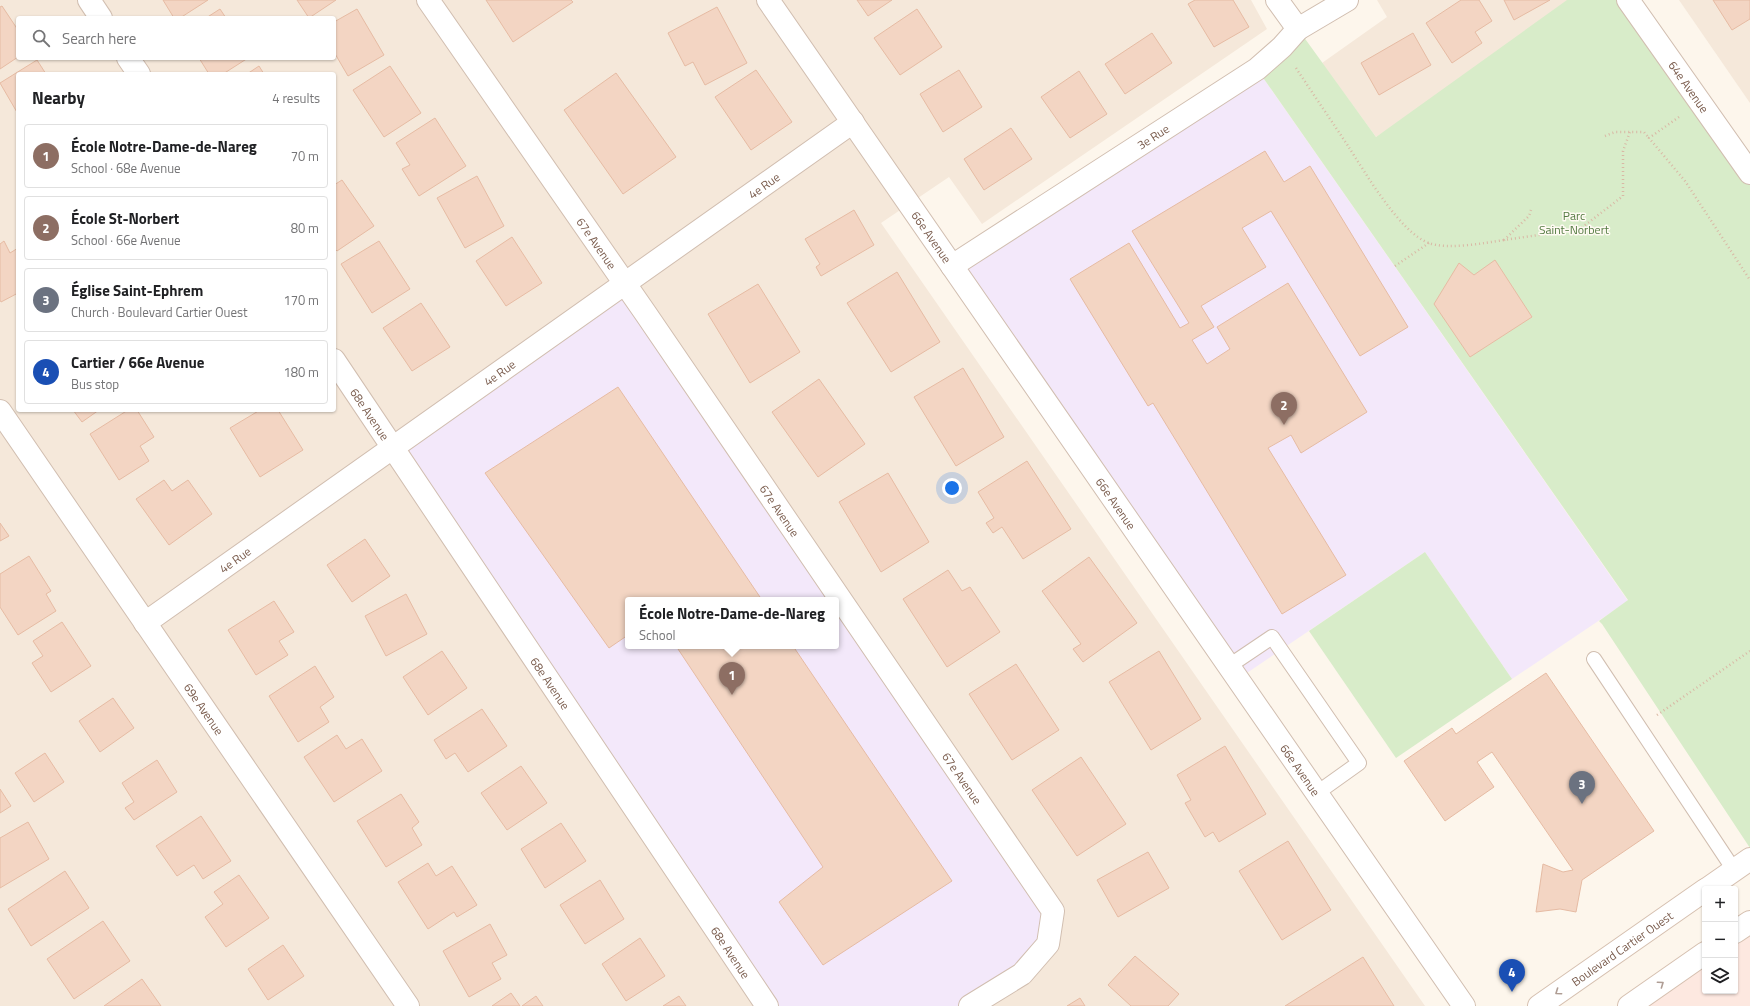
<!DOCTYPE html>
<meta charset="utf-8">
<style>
body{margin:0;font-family:"Titillium Web",sans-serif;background:#f2f2f2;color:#202124}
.controls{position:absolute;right:12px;bottom:12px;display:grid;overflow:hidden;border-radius:4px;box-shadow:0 1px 3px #0004}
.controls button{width:36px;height:36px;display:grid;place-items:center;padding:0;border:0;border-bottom:1px solid #e0e0e0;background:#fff;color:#202124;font:20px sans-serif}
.you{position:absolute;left:952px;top:488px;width:14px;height:14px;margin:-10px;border:3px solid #fff;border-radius:50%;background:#1a73e8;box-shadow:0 0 0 6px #1a73e833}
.badge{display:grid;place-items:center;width:26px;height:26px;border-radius:50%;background:#7c3aed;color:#fff;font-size:13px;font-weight:700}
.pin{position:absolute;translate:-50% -33px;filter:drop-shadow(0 1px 2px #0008)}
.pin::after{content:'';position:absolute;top:21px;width:14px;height:12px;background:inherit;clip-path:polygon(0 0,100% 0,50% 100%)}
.popup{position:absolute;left:625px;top:597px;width:214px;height:52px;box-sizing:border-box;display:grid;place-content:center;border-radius:4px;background:#fff;filter:drop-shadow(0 1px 3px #0005);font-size:13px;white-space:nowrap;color:#757577}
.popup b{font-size:15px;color:#202124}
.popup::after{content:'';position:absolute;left:50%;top:100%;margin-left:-8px;border:8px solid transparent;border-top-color:#fff}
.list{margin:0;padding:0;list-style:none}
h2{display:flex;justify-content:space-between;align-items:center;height:52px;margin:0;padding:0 16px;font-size:17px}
h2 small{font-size:13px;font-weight:400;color:#757577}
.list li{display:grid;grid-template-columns:26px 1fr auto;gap:12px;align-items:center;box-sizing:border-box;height:64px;margin:0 8px 8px;padding:0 8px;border:1px solid #e0e0e0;border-radius:4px}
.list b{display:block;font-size:15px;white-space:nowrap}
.list p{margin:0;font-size:13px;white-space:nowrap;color:#757577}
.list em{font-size:13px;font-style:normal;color:#757577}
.icon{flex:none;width:22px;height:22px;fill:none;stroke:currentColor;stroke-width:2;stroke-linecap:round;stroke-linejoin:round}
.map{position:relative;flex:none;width:1750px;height:1006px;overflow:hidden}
.search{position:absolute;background:#fff;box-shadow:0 1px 3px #0004;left:16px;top:16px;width:320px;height:44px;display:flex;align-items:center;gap:10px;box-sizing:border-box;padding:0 14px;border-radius:4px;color:#757577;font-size:15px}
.panel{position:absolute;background:#fff;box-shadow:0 1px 3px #0004;left:16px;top:72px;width:320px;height:340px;border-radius:4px}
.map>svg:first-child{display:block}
.residential{fill:#f5e8da;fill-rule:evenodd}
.commercial{fill:#fde8e0}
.education{fill:#f3e8fa;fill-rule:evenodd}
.green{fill:#d8ecc9}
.building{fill:#f3d5c3;stroke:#e6bba3}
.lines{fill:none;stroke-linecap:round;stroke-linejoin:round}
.lane-casing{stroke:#d1beb0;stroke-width:16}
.street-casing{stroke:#d1beb0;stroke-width:24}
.secondary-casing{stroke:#d6c0b0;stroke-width:24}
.path{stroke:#d9b8a5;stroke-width:2.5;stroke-dasharray:1 3;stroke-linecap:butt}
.lane{stroke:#fff;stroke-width:14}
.street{stroke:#fff;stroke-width:22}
.secondary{stroke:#fff;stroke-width:22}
.oneway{stroke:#af9d94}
.labels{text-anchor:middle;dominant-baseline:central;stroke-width:3;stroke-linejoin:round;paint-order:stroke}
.street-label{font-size:12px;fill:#7a5c4d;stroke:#fffaf3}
.park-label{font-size:12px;fill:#537a41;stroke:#fffaf3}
</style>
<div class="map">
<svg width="1750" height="1006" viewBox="0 0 1750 1006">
<rect width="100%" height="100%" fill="#fdf6ec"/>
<!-- residential -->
<g class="residential">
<path d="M 0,0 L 1251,0 L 1267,29 L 982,224 L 949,177 L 881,223 L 1425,1006 L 0,1006 ZM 18,18 L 334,18 L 334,58 L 18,58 ZM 18,74 L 334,74 L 334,410 L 18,410 ZM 628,600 L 836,600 L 836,646 L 628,646 Z"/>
<polygon points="1377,0 1585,0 1376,137 1322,63 1387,17"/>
<polygon points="1679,0 1750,0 1750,103"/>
</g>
<!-- commercial -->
<polygon class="commercial" points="1750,934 1750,1006 1648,1006 1705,966 1705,991 1735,991 1735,944"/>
<!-- education -->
<g class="education">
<polygon points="1257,69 1628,601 1512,679 1425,552 1238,679 952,266"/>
<path d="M 625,283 L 1053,911 L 1048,944 L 975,1006 L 767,1006 L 392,448 ZM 628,600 L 836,600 L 836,646 L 628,646 Z"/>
</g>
<!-- green -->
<g class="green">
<polygon points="1567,0 1628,0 1750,175 1750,848 1602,624 1599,621 1628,600 1257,69 1298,29 1376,137"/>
<polygon points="1425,552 1512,679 1396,758 1309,631"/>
</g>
<!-- building -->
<g class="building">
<polygon points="163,0 208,0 180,18 174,18"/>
<polygon points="297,0 336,0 309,18"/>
<polygon points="486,0 571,0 573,2 513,42"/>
<polygon points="857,0 892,0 868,16"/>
<polygon points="1195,0 1233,0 1249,27 1214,47 1188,4"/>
<polygon points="1461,0 1479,0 1492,21 1475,32 1482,43 1452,63 1426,23"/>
<polygon points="1504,0 1550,0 1514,20"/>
<polygon points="1713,0 1750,0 1750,19 1732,30"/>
<polygon points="2,6 18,30 18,57 0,69 0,7"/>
<polygon points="717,7 747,63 705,85 693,62 685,66 668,33"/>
<polygon points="220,9 226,18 206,18"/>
<polygon points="357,9 384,55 348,76 334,52 334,22"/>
<polygon points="917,9 942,47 900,75 874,38"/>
<polygon points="1152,33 1172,63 1125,94 1105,64"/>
<polygon points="1413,33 1431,65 1379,95 1361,63"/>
<polygon points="199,58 248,58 223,74 209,74"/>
<polygon points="37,60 46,74 18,74 18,114 0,83"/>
<polygon points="259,66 264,74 247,74"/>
<polygon points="390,66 421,113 384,137 353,90"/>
<polygon points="756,70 792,122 751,150 715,97"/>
<polygon points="959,70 982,107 943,132 920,94"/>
<polygon points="1079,71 1107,114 1070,138 1041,97"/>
<polygon points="616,73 676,157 623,194 564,110"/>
<polygon points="435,118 466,166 419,196 402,169 410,165 396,143"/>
<polygon points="1011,128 1032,159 984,190 964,159"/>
<polygon points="1265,151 1284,182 1310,166 1408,327 1360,356 1271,211 1242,228 1266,267 1201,306 1214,327 1192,340 1207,364 1230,349 1217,327 1288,283 1367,412 1301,453 1291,435 1268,448 1346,575 1282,614 1153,403 1148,406 1070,279 1129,243 1180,328 1189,323 1132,231"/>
<polygon points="477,176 504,226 465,248 437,198"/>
<polygon points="342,180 374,226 337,251 334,248 334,185"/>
<polygon points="854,210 874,245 821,276 816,267 820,264 805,239"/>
<polygon points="512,237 542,283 506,306 476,261"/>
<polygon points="4,241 10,253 18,248 18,293 1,302 0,300 0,244"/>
<polygon points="379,241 410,289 372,313 341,264"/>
<polygon points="1495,260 1532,317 1470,357 1434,304 1459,263 1474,275"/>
<polygon points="897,272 940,342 891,372 847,303"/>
<polygon points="758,284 800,352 750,383 708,314"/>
<polygon points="421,303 450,347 412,371 383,328"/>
<polygon points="963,368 1004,437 956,466 914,397"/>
<polygon points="819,379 865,444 818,477 772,412"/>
<polygon points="618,387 762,600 628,600 628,635 609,648 485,473"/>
<polygon points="73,410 99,410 82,422"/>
<polygon points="128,410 137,410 154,437 140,446 149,461 119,480 90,434"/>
<polygon points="260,410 278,410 303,450 260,477 230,428"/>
<polygon points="1027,461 1071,529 1023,559 1002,527 993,533 986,523 994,518 978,492"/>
<polygon points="888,473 929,542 881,572 839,502"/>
<polygon points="164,480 172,491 188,480 212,514 169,545 136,499"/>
<polygon points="0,523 9,536 0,541"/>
<polygon points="365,539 390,576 352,602 327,565"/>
<polygon points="29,556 51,591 46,594 56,611 18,635 0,607 0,574"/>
<polygon points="1089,557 1137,623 1083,662 1073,649 1081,644 1042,591"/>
<polygon points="948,570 962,591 970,587 1000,632 947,667 903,599"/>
<polygon points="406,594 427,634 386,656 365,616"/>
<polygon points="274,601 294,632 279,641 288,655 256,675 228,630"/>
<polygon points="62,622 91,666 51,692 32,663 43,656 33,641"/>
<polygon points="676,646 793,646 952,881 823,965 779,902 823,867"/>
<polygon points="442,651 467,688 428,715 403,677"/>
<polygon points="1159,651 1201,719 1151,750 1109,682"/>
<polygon points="1016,664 1059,730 1012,760 969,694"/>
<polygon points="315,666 334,697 320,707 329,722 298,742 269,696"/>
<polygon points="1546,673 1654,831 1582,880 1576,912 1560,909 1536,912 1543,864 1563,872 1573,870 1492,752 1477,762 1494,787 1445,821 1404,761 1452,728 1456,734"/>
<polygon points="113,698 134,728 100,752 79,721"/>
<polygon points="482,709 507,746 468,772 455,753 446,759 434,740"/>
<polygon points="337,735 346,749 362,739 382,771 334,802 304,757"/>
<polygon points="1225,746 1266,814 1219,842 1213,832 1205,837 1185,803 1191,800 1177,775"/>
<polygon points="45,753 64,782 34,802 15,773"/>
<polygon points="1081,757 1126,824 1077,856 1032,790"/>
<polygon points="157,760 177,792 134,820 125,808 134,802 122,783"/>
<polygon points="521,766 547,803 507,830 481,793"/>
<polygon points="0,789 11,806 0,813"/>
<polygon points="401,794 419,822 412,828 422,845 386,867 357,821"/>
<polygon points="201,816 231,861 203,879 194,865 177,876 156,846"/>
<polygon points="28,822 49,859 0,888 0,838"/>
<polygon points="561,823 586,861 545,888 521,849"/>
<polygon points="1288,841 1331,910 1282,940 1239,871"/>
<polygon points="1148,852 1169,888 1118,917 1097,880"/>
<polygon points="428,863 436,876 452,866 477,905 457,917 454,912 428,929 398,882"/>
<polygon points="65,871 89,908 31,946 8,909"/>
<polygon points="239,875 269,918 226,947 205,917 223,904 214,892"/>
<polygon points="600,880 624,919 585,944 560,905"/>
<polygon points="103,921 130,961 74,999 47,959"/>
<polygon points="490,924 507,955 492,963 501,979 469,997 443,951"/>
<polygon points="640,938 665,976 626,1001 602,964"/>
<polygon points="283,945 304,976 268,1000 248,969"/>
<polygon points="1135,956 1179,994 1168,1006 1131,1006 1108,985"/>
<polygon points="1363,957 1394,1006 1285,1006"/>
<polygon points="142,979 161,1006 104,1006"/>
<polygon points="511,993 520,1006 492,1006"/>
<polygon points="536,996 543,1006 522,1006"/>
<polygon points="679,996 686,1006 663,1006"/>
<polygon points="1080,998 1085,1006 1067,1006"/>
</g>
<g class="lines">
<defs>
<g id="lane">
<polyline points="1594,659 1734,870"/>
<polyline points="1229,666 1272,637 1359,763 1317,793"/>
</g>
<g id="street">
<polyline points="89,0 101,18"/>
<path id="s1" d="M 428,0 L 646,314 L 1053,911 L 1048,944 L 1022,974 L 970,1006"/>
<path id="s2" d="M 768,0 L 1464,1006"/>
<polyline points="1277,0 1298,29"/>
<path id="s3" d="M 1628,0 L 1750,173"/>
<polyline points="128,58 139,74"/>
<path id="s4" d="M 952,266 L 1257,69 L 1282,47 L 1298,29 L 1347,0"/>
<path id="s5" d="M 334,360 L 767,1006"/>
<path id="s6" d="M 0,411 L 408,1006"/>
<path id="s7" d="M 145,623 L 853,122"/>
</g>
<g id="secondary">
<polyline points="1707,889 1750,859"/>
<polyline points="1735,932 1750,922"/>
<path id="s8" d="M 1539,1006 L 1705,890"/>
<polyline points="1629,1006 1705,953"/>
</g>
</defs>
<!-- lane casing -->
<use href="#lane" class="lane-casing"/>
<!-- street casing -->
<use href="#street" class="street-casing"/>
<!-- secondary casing -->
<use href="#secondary" class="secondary-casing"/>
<!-- path -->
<g class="path">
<path d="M 1296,68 C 1313,94 1331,120 1348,146 C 1365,172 1400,233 1429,243 C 1447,250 1485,243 1504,240"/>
<polyline points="1679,117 1649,138 1685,181 1750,280"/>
<polyline points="1605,136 1615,132 1644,132 1649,138"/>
<polyline points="1531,210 1529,216 1504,240 1580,229 1623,196 1623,151 1630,132"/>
<polyline points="1395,266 1429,243"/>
<polyline points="1657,715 1750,651"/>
</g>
<!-- lane -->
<use href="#lane" class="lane"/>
<!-- street -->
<use href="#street" class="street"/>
<!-- secondary -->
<use href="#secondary" class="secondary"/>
</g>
<!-- one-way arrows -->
<defs><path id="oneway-chevron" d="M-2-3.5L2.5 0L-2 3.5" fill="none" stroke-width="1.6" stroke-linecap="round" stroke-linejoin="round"/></defs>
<g class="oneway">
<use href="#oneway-chevron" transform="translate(1661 984) rotate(-35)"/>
<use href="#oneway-chevron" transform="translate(1558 992) rotate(145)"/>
</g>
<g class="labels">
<!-- street labels -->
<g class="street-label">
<text stroke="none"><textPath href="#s3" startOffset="106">64e Avenue</textPath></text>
<text stroke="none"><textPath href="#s4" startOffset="239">3e Rue</textPath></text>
<text stroke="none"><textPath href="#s7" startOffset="758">4e Rue</textPath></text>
<text stroke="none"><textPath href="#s2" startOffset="288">66e Avenue</textPath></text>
<text stroke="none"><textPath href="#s1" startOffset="296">67e Avenue</textPath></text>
<text stroke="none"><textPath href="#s7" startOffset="434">4e Rue</textPath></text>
<text stroke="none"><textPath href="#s5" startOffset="65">68e Avenue</textPath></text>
<text stroke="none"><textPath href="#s2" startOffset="612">66e Avenue</textPath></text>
<text stroke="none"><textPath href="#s1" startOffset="620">67e Avenue</textPath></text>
<text stroke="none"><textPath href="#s7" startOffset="110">4e Rue</textPath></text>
<text stroke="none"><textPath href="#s5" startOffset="389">68e Avenue</textPath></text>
<text stroke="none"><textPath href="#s6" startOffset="361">69e Avenue</textPath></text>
<text stroke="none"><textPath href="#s2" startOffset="936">66e Avenue</textPath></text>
<text stroke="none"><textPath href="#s1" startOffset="944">67e Avenue</textPath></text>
<text stroke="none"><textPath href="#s8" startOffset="101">Boulevard Cartier Ouest</textPath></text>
<text stroke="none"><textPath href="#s5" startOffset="713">68e Avenue</textPath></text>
</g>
<!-- park labels -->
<g class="park-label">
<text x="1574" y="215">Parc<tspan x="1574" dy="14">Saint-Norbert</tspan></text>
</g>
</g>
</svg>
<div class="controls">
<button>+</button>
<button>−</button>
<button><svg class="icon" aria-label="layers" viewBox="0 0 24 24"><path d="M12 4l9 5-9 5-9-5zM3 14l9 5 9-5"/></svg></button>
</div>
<div class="you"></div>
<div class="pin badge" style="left:732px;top:695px;background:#8d6e63">1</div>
<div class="popup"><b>École Notre-Dame-de-Nareg</b>School</div>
<div class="pin badge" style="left:1284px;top:425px;background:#8d6e63">2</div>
<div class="pin badge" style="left:1582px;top:804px;background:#6b7280">3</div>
<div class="pin badge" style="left:1512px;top:992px;background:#1a4fb4">4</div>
<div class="search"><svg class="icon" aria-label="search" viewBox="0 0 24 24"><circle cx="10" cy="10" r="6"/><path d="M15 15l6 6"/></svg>Search here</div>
<section class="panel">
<h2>Nearby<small>4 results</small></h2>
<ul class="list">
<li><span class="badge" style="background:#8d6e63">1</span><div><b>École Notre-Dame-de-Nareg</b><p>School · 68e Avenue</p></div><em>70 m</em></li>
<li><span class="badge" style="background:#8d6e63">2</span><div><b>École St-Norbert</b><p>School · 66e Avenue</p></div><em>80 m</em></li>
<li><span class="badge" style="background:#6b7280">3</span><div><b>Église Saint-Ephrem</b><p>Church · Boulevard Cartier Ouest</p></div><em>170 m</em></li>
<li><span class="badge" style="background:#1a4fb4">4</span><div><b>Cartier / 66e Avenue</b><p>Bus stop</p></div><em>180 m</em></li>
</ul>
</section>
</div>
